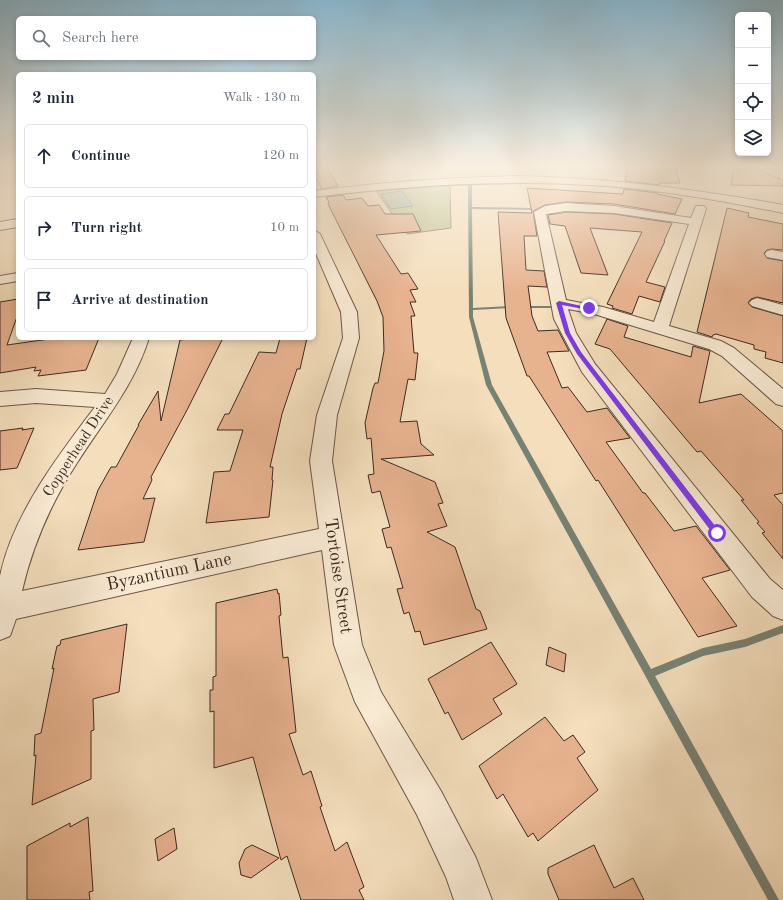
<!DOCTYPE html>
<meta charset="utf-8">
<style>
body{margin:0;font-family:"Old Standard TT",serif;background:#f6f6f7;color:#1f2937}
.controls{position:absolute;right:12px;top:12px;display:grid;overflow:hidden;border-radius:6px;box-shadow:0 2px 6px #0003}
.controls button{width:36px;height:36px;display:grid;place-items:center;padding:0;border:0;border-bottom:1px solid #e0e1e3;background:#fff;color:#1f2937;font:20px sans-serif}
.stop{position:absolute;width:12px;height:12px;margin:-9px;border:3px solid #7c3aed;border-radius:50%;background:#fff}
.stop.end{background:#7c3aed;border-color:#fff;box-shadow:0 1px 4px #0008}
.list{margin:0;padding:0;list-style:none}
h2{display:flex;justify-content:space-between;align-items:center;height:52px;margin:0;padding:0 16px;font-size:17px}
h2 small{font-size:13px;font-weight:400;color:#747a83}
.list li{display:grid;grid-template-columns:26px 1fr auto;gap:12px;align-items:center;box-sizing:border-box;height:64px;margin:0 8px 8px;padding:0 8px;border:1px solid #e0e1e3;border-radius:6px}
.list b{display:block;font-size:15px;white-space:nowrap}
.list em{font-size:13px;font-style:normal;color:#747a83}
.icon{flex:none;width:22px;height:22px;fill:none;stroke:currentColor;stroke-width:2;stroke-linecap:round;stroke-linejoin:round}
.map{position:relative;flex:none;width:783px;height:900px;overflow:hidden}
.search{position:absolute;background:#fff;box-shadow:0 2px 6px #0003;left:16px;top:16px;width:300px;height:44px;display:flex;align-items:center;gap:10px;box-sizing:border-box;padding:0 14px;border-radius:6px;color:#747a83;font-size:15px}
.panel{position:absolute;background:#fff;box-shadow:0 2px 6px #0003;left:16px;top:72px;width:300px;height:268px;border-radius:6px}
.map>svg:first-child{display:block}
.green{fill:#bac192;stroke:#7c7659}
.water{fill:#9cbdac;stroke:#768274}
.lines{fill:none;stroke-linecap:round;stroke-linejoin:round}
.stream{fill:#768274;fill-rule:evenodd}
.building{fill:#e7b38f;stroke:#3e2a20}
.minor-casing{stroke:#6c5747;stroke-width:2}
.minor{fill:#f8ead3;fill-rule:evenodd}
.route{fill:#7c3aed}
.labels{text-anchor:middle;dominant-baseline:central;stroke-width:3.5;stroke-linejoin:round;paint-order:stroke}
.street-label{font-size:15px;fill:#3e2a20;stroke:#f8ead3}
.near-street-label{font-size:18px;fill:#3e2a20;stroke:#f8ead3}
</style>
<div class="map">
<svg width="783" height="900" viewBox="0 0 783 900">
<rect width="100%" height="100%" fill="#f4debc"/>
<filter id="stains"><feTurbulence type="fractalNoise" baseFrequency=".005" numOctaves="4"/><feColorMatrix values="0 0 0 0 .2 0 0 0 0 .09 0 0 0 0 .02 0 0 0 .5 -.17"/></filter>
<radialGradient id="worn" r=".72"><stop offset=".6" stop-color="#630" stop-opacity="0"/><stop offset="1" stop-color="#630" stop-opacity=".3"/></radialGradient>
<!-- green -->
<polygon class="green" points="450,184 451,228 407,234 376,191"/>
<!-- water -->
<polygon class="water" points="402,191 413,206 391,209 381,194"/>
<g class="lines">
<!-- stream -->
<g class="stream">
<rect x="472" y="166" width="2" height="2"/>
<polygon points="470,183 472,184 472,207 534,208 536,209 534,210 472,209 473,308 512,306 514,307 512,308 473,310 473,317 492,385 651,669 703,648 745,639 783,625 783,633 745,647 703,656 655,676 779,900 768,900 486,385 469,317 468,184"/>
<polygon points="522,306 552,306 554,307 552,308 522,308"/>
</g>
</g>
<!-- building -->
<g class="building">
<polygon points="628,166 675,166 680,183 659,183 659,185 625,181"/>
<polygon points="327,167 329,171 338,186 322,189 314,174 314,168"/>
<polygon points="751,167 783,180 783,186 731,185 733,171"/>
<polygon points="527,188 623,194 624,189 658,193 657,194 682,199 675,214 614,204 566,202 545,205 533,211 537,236 524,236 526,270 544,271 547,287 528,286 532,316 538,331 558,330 569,351 547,352 562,388 568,387 587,412 607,408 630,438 606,442 643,493 645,493 674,531 696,526 730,570 702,578 737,626 698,637 598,480 596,481 529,376 527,376 506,318 498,212 532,213"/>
<polygon points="343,195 346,200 362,198 368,206 379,205 385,214 413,214 421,231 376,235 401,274 408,273 418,289 410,290 416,302 410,302 415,316 411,316 414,353 418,353 415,380 408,379 400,422 417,421 421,444 434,455 381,459 435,482 443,503 438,504 447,526 427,532 455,547 476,609 480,611 487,629 424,645 420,631 415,632 409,612 404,614 397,589 403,588 391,547 387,548 382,529 390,527 380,491 372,493 368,475 374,474 371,438 367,439 365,423 373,388 375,383 378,383 384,351 383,317 377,301 328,204 329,202 326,197"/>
<polygon points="727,208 749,213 748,217 783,224 783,250 772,249 767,250 764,253 767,258 783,261 783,303 757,297 751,299 748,303 752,307 783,316 783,363 765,358 766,352 754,349 754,345 716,334 713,335 712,337 697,332"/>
<polygon points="566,212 614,214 672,223 664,241 665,241 646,282 665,287 660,302 639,296 632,314 612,308 613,306 607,304 642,232 590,228 608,275 581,273 565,226 550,224 548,215"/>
<polygon points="18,299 18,314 7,345 56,338 99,338 86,370 38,376 41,370 34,371 36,367 0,373 0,302"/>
<polygon points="607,319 628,326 624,337 691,357 693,346 710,351 699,403 741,394 783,431 783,493 774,495 783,505 783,559 762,533 765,532 757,523 759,522 741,500 744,500 701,451 697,452 610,349 595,344"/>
<polygon points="199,338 223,338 187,410 151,477 152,480 143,499 155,498 144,542 78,550 98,490 111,467 116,467 139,425 138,425 158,391 161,421 180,340"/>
<polygon points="280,338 307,338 300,369 297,369 282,414 270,467 273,467 272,480 273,480 269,517 206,523 214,472 230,471 243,430 217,430 225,414 229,414 259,352 276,353"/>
<polygon points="23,428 22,430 34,428 17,468 0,470 0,431"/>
<polygon points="277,589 278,594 279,593 281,615 279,616 283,658 288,657 296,732 289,734 303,775 311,771 322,806 320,807 335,851 347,842 364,887 359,890 364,900 301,900 287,856 281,860 253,757 214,768 214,711 210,712 210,690 213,690 213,677 216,676 216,603"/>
<polygon points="127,624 119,692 93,699 94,730 91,731 91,779 32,805 36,755 34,756 35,735 41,733 54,668 52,669 57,646 60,645 61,640"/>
<polygon points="491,642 517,684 493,699 502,714 462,740 448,712 445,714 428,679"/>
<polygon points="549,647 566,654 564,672 546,665"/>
<polygon points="545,717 564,741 573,735 585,752 577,758 598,790 538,841 533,833 528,837 503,794 497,799 479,766"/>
<polygon points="88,817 93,891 89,892 90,900 27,900 27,846 70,823 70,827"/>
<polygon points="174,828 177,849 158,861 155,839"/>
<polygon points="252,845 279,858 251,878 241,875 239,863 245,849"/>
<polygon points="594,845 614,888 633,878 644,900 559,900 548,874 548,868"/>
</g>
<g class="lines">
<defs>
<g id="minor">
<path d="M 519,176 C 609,178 695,189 783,205 L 783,213 C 725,201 666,191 607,186 C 509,179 411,185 314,197 L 314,191 C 382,182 451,177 519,176 Z"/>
<path d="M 566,203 L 614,206 L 691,218 L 696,206 L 704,206 L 706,209 L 669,326 L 721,341 L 734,348 L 783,389 L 783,406 L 776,404 L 722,356 L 709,349 L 594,314 L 568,309 L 576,333 L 595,364 L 770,579 L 783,590 L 783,620 L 773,616 L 752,597 L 582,372 L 554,319 L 534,212 L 545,206 ZM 566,211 L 614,213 L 689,224 L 654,322 L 603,307 L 566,300 L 546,214 Z"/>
<polygon points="18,219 18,227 0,230 0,222"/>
<path d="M 314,230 L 320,234 L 357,312 L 359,338 L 337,415 L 332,461 L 362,645 L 381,692 L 441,791 L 476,858 L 492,900 L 454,900 L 446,877 L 417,815 L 355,702 L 334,645 L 322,550 L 16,619 L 10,636 L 0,640 C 0,621 0,593 0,576 C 13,514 58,456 95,407 L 36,403 L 0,406 L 0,392 L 36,389 L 105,394 L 117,374 L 133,338 L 149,338 C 134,386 103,422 77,463 C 51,503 33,544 22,591 L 319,529 L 310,461 L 317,415 L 343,338 L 341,312 L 314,249 Z"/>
<polygon points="772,250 783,252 783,260 767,257 765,254 767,251"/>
<polygon points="18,273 18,281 0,284 0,276"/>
<polygon points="757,298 783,305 783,315 752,306 749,303 752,300"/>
</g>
</defs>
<!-- minor casing -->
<use href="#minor" class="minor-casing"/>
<!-- minor -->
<use href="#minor" class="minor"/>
</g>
<!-- sky -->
<linearGradient id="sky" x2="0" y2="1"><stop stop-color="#89b8d0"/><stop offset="0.57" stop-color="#faf0e1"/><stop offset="1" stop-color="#faf0e1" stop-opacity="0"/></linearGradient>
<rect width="783" height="292" fill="url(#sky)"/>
<!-- route -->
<polygon class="route" points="559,301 591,308 589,310 562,305 570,333 581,352 719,531 719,535 714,535 577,354 565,333 556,303"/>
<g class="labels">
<!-- street labels -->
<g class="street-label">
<text transform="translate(79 447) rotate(-57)">Copperhead Drive</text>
</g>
<!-- near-street labels -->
<g class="near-street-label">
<text transform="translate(169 572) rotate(-12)">Byzantium Lane</text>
<text transform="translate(338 576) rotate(82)">Tortoise Street</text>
</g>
</g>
<rect width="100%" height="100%" filter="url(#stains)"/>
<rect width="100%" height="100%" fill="url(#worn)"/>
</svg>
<div class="controls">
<button>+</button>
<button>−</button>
<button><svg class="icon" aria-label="locate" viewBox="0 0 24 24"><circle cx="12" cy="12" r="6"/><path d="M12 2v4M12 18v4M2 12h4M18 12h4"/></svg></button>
<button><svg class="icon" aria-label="layers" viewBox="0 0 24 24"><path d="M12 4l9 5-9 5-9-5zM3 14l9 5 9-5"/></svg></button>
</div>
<div class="stop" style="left:717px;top:533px"></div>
<div class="stop end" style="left:589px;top:308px"></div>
<div class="search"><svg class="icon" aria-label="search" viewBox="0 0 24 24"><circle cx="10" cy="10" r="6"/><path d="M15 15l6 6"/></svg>Search here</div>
<section class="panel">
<h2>2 min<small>Walk · 130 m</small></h2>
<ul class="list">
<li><svg class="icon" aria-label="ahead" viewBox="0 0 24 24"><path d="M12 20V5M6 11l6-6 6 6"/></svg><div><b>Continue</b></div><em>120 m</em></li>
<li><svg class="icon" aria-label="right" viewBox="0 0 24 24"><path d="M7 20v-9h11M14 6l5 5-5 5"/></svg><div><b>Turn right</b></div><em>10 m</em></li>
<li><svg class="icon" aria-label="arrive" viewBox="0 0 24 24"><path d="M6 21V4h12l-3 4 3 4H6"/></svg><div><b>Arrive at destination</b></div></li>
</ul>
</section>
</div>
